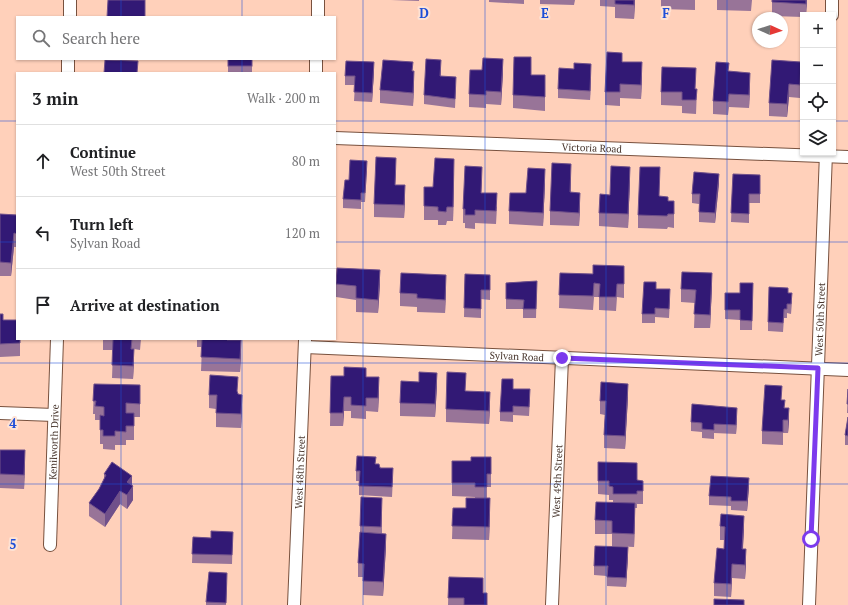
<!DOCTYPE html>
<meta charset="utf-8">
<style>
body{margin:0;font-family:"PT Serif",serif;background:#f2f2f2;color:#202124}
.controls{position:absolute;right:12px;top:12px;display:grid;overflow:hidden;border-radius:0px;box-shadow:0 1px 3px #0004}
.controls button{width:36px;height:36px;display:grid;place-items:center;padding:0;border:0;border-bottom:1px solid #e0e0e0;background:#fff;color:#202124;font:20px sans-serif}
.compass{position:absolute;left:752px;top:12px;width:36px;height:36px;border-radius:50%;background:#fff;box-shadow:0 1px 3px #0004;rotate:93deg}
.stop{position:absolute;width:12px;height:12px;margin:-9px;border:3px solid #7c3aed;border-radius:50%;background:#fff}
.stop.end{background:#7c3aed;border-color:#fff;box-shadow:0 1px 4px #0008}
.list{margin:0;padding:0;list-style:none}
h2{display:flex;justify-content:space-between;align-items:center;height:52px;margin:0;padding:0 16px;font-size:17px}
h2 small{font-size:13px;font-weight:400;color:#757577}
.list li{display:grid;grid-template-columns:26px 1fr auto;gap:12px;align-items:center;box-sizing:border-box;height:72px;padding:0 16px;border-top:1px solid #e0e0e0}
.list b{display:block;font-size:15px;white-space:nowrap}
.list p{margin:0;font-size:13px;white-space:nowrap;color:#757577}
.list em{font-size:13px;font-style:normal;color:#757577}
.icon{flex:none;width:22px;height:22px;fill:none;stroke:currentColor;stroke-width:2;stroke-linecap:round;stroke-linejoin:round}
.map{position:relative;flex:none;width:848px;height:605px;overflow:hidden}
.search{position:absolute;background:#fff;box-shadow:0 1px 3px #0004;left:16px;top:16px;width:320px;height:44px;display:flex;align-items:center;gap:10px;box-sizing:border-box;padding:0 14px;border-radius:0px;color:#757577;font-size:15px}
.panel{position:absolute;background:#fff;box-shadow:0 1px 3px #0004;left:16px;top:72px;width:320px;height:268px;border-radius:0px}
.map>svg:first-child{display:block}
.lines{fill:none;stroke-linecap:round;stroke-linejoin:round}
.street-casing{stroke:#78513e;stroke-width:14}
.street{stroke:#fff;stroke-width:12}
.wall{fill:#987498}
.shaded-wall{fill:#70508a}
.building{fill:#321975;stroke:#70508a}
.route{stroke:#7c3aed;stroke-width:5}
.grid{fill:none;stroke:#1d4ed8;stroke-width:1;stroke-opacity:0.55}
.labels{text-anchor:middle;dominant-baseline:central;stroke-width:4;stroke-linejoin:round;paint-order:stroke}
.street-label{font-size:10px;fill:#47352c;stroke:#fee2d4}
.grid-label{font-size:13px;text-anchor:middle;font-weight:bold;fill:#1d4ed8;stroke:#fee2d4;stroke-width:4;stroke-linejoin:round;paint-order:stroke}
</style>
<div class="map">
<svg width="848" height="605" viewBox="0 0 848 605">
<rect width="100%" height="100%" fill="#ffd0ba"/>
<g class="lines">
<defs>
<g id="street">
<polyline points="832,15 832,0"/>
<polyline points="70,17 70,0"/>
<polyline points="318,17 318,0"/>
<polyline points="68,73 68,59"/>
<polyline points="316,73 316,59"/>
<path id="s1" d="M 335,138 L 848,157"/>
<path id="s2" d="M 305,347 L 848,370"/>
<polyline points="0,413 54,415"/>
<path id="s3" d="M 50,545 L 57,339"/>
<path id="s4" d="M 294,605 L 305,340"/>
<path id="s5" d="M 552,605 L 562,358"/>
<path id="s6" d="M 809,605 L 826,153"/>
</g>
</defs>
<!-- street casing -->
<use href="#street" class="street-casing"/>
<!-- street -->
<use href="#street" class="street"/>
</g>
<!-- wall -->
<g class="wall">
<polygon points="391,0 419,0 419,1"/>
<polygon points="489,0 524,0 524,4 489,2"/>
<polygon points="540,0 575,0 574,5 540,4"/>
<polygon points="600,0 635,0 634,19 615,18 615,7 600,6"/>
<polygon points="661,0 695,0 695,10 661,9"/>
<polygon points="717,0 752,0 751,11 717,10"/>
<polygon points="772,0 807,0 806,15 803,15 803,17 772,16"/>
<rect x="228" y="59" width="24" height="14"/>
<polygon points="772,60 801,76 800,98 789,97 787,117 769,116 769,103"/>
<polygon points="622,62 642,76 641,99 620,98 620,106 605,105 605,92"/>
<polygon points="441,69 441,76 456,86 455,108 424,104 424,95"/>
<polygon points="374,71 372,102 354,101 355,85 345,85 345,76"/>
<polygon points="413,71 414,84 413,106 380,103 380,90"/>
<polygon points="729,71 750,86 749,108 729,107 728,115 713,114 713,101"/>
<polygon points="503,73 501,105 486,104 486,108 469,107 469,94"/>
<polygon points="591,73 590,100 558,98 558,89"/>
<polygon points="531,75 545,89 545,111 513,108 513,95"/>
<polygon points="697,89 696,114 682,113 682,106 661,105 661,92"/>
<polygon points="367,170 365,202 361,202 361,209 343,208 343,199"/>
<polygon points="396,171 395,185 405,199 404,218 374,217 374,204"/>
<polygon points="454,173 453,221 447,221 446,225 438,225 438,220 424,220 424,206 433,187"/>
<polygon points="733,174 760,184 760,203 749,203 749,223 731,222"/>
<polygon points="571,177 571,193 580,206 579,226 550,225 550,211"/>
<polygon points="482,180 481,193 497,207 496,224 475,223 475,229 465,228 465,223 463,223 463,209"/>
<polygon points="630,180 628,228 599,226 599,213 610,195"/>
<polygon points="545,183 543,226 509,224 509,211"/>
<polygon points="719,183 715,223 699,222 699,204 692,203 692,194"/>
<polygon points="659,196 668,201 674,214 674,228 668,227 667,229 638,228 638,215"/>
<polygon points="0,214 17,215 17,247 14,247 11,276 0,276"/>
<polygon points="560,273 624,279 624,298 617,297 616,311 599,310 599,297 594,297 593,310 559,308"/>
<polygon points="465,274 490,284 490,300 481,299 481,318 464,317"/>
<polygon points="537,281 536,318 523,318 523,309 506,309 506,283"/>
<polygon points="753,283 752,330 740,330 740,320 725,319 725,293 740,293"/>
<polygon points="336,284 380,284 378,313 356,312 356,300 336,297"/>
<polygon points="712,286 710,328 694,328 695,303 681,302 681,289"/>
<polygon points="446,288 445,313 417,312 417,307 400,306 400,293"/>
<polygon points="656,289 670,299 669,318 655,317 655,323 642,323 642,314"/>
<polygon points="788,293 792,302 791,314 787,313 787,318 784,318 783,332 768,331 768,322"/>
<polygon points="0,314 3,320 20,339 20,356 0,357"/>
<polygon points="103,339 141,339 140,350 134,349 133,379 112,378 113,350 103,350"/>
<polygon points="197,339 227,339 241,354 240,372 201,371 202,347 197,347"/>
<polygon points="331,376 366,377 379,391 378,412 366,411 366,419 351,418 351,411 344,411 343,426 330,426"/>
<polygon points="94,384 140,399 140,417 134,417 134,440 126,440 126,445 115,445 115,450 103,449 103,444 100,444 100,420 95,420 95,414 93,414"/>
<polygon points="437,386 435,417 400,416 400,403"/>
<polygon points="513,389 530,399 529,416 513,415 513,422 500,421 500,412"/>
<polygon points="848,389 848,413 847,413"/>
<polygon points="466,391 490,405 489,424 446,422 446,409"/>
<polygon points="237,394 242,408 241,428 216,427 216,409 209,408 209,395"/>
<polygon points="628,397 625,449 604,448 604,435 605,415 600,414 600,401"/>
<polygon points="782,400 789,421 788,433 783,433 783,445 762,444 762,431"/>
<polygon points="737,417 736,434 714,433 714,439 702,438 702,432 691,431 691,422"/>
<polygon points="848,417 848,445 845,445 845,435"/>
<polygon points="0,450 25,464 24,489 0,488"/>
<polygon points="491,457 491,487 487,487 487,498 490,512 489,540 452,539 453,508 466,508 475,498 475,497 452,496 452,461 471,461"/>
<polygon points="376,464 393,477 392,497 359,495 359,481 356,481 356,471"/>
<polygon points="104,474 132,485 133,500 127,509 120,504 105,527 89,516 89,503 99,489 104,479"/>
<polygon points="637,480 643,481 643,504 637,504 637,508 635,508 634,547 612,546 612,534 595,534 595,520 613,502 613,500 609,500 609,495 598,494 598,481"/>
<polygon points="749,487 747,511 731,510 731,506 709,505 709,496"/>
<polygon points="361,497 382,507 382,534 386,547 383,596 363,595 363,577 358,577 358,563 360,532"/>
<polygon points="720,526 744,529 743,549 746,563 745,579 732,578 731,597 714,596 714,583 724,549 724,540 720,540"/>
<polygon points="233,532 232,564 192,563 193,537 211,538"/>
<polygon points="628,557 626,587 607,586 607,576 594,575 594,566"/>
<polygon points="449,577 483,593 487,605 448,605"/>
<polygon points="227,582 226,605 206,605 206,602"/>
</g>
<!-- shaded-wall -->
<g class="shaded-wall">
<polygon points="634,0 635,0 634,19"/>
<polygon points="806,0 807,0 806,15"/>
<polygon points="503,59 503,73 501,105 501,92"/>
<polygon points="374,62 374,71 372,102 372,93"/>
<polygon points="642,62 642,76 641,99 641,85"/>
<polygon points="801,62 801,76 800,98 800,85"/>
<polygon points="591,64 591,73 590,100 590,91"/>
<polygon points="414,71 414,84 413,106 413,93"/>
<polygon points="750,73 750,86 749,108 749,95"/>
<polygon points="789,84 789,97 787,117 787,104"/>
<polygon points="454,159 454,173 453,221 453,207"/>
<polygon points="630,167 630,180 628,228 628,214"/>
<polygon points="545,169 545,183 543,226 543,213"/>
<polygon points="719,174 719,183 715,223 715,213"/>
<polygon points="405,185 405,199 404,218 404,205"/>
<polygon points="580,193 580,206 579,226 579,213"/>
<polygon points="14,233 14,247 11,276 11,263"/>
<polygon points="380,270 380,284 378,313 378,300"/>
<polygon points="712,273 712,286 710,328 710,315"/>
<polygon points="446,275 446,288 445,313 445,300"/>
<polygon points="241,340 241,354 240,372 240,359"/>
<polygon points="134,349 134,362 133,379 133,366"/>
<polygon points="437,373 437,386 435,417 435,404"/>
<polygon points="379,377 379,391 378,412 378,398"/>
<polygon points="628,384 628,397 625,449 625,436"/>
<polygon points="490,392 490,405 489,424 489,411"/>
<polygon points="242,395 242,408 241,428 241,414"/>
<polygon points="344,397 344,411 343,426 343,413"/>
<polygon points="737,408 737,417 736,434 736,425"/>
<polygon points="789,408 789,421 788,433 788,420"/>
<polygon points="25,450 25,464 24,489 24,475"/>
<polygon points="132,476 132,488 133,486 133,500 127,509 127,482"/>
<polygon points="749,478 749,487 747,511 747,501"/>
<polygon points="120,491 120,504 105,527 105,514"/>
<polygon points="490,498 490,512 489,540 489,527"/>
<polygon points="635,503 635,517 634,547 634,534"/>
<polygon points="744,516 744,529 742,562 742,549"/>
<polygon points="386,534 386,547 383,596 383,582"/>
<polygon points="628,547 628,557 626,587 626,578"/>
<polygon points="746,549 746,563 745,579 745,565"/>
<polygon points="732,564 732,578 731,597 731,584"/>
</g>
<!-- building -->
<g class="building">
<polygon points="108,0 145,0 145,17 107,17"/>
<polygon points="615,0 634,0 634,5 615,4"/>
<polygon points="772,0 806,0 806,4 772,2"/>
<polygon points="607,52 622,53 622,62 642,62 641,85 620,84 620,92 605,92"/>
<polygon points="514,57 531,57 531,75 545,75 545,97 513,95"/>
<polygon points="483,58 503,59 501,92 486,91 486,95 469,94 470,70 482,70"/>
<rect x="228" y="59" width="24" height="7"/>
<polygon points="426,59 441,60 440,76 456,77 455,99 424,95"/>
<polygon points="105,60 138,61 137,73 104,73"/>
<polygon points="383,60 413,62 412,71 414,71 413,93 380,90"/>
<polygon points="772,60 801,62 800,85 789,84 787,104 769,103"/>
<polygon points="346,61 374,62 372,93 354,92 355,76 345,76"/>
<polygon points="716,62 729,63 728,71 750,73 749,95 729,94 728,102 713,101"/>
<polygon points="574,63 591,64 590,91 558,89 559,68 574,69"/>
<polygon points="662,67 696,68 695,89 697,89 696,100 682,100 682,92 661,92"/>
<polygon points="376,157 396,158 395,185 405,185 404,205 374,204"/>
<polygon points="435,158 454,159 453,207 447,207 446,212 438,211 438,207 424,206 424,187 433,187"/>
<polygon points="350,160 367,161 365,193 361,193 361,200 343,199 345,180 349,180"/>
<polygon points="552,163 571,164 570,192 580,193 579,213 550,211"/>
<polygon points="465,166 482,167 481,193 497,193 496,211 475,210 475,215 465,215 465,209 463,209"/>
<polygon points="611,166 630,167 628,214 599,213 600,194 610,195"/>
<polygon points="640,167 660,167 659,196 668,197 668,201 674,201 674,214 668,214 667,216 638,215"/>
<polygon points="528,168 545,169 543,213 509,211 510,193 526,193"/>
<polygon points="694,172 719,174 715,213 699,212 700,194 692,194"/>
<polygon points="733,174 760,175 760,194 749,194 749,214 731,213"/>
<polygon points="0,214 17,215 17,234 14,233 11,263 0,262"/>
<polygon points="593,265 624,266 624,284 617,284 616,297 599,297 600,284 594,283 593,296 559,295 560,273 593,274"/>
<polygon points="337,268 380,270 378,300 356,298 356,286 336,284"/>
<polygon points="682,272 712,273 710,315 694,314 696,290 681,289"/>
<polygon points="401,273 446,275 445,300 417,298 417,294 400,293"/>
<polygon points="465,274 490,275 490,290 481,290 481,309 464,308"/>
<polygon points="537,281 536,309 523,309 524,300 506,299 506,283"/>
<polygon points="644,282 656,282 656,289 670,289 669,309 655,308 655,314 642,314"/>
<polygon points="740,283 753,283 752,321 740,320 740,310 725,310 725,293 740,293"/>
<polygon points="769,287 788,288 788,293 792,293 791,304 787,304 787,309 784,309 783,323 768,322"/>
<polygon points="0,314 3,314 3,320 17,320 17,339 20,339 20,343 0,344"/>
<polygon points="113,339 132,339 131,349 134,349 133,366 112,365"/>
<polygon points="202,339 227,339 227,340 241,340 240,359 201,357"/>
<polygon points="344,367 366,368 366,377 379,377 378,398 366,398 366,406 351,405 351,397 344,397 343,413 330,413 331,376 344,376"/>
<polygon points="419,372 437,373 435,404 400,403 401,381 419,382"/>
<polygon points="447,372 466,373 465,391 490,392 489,411 446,409"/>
<polygon points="210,375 238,377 237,391 238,394 242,395 241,414 216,413 217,395 209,395"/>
<polygon points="502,379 513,379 513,389 530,389 529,407 513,406 513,412 500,412"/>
<polygon points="601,382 628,384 625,436 604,435 606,401 600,401"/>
<polygon points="94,384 140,385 140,404 126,403 126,413 134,413 134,426 126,426 126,432 115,431 115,436 103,436 103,430 100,430 100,415 104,416 104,407 95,406 96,401 93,401"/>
<polygon points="765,385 782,386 781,400 785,400 784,408 789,408 788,420 783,420 783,432 762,431"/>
<polygon points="848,389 848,404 847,404"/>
<polygon points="692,404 737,408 736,425 714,424 714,430 702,429 702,423 691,422"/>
<polygon points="848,417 848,436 845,435"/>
<polygon points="0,450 25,450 24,475 0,474"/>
<polygon points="357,456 376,457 375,464 379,464 380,468 393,468 392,487 359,486 360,471 356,471"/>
<polygon points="471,457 491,457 491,474 487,474 487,487 475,487 475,483 452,483 452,461 471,461"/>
<polygon points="112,462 132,476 127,482 133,486 127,495 120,491 105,514 89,503 99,489 106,475 104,474"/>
<polygon points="598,462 637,463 637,480 643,481 643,491 637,491 637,494 613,494 613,487 609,486 609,481 598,481"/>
<polygon points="711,476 749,478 747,501 731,501 731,497 709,496"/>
<polygon points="361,497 382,498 381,527 360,526"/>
<polygon points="466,498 490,498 489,527 452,526 453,508 466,508"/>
<polygon points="596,502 635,503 634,534 612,533 612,521 595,520"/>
<polygon points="721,514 744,516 742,549 746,549 745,565 732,564 731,584 714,583 717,548 724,549 725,527 720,526"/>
<polygon points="211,531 233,532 232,555 192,554 193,537 211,538"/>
<polygon points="360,532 386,534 383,582 363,581 364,564 358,563"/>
<polygon points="595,546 628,547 626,578 607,577 608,566 594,566"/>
<polygon points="209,572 227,573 226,603 206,602"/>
<polygon points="449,577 483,578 483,593 487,593 487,605 464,605 464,598 448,598"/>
<polygon points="714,599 744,600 744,605 714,605"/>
</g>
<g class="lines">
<!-- route -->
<polyline class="route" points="562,358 818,368 811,539"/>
</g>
<!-- grid -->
<path class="grid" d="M 121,0 L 121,17M 242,0 L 242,17M 363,0 L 363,605M 485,0 L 485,605M 606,0 L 606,605M 727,0 L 727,605M 121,59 L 121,73M 242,59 L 242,73M 0,121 L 17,121M 335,121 L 803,121M 833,121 L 848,121M 0,242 L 17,242M 335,242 L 848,242M 121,339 L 121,605M 242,339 L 242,605M 0,363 L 848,363M 0,484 L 848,484"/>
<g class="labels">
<!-- street labels -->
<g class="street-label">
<text stroke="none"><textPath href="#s1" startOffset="257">Victoria Road</textPath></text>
<text stroke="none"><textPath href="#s6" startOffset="286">West 50th Street</textPath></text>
<text stroke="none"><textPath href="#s2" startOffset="212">Sylvan Road</textPath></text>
<text stroke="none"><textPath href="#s3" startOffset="103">Kenilworth Drive</textPath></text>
<text stroke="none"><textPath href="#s4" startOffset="133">West 48th Street</textPath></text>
<text stroke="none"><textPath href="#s5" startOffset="124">West 49th Street</textPath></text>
</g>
</g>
<g class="grid-label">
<text x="424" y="18">D</text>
<text x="545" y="18">E</text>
<text x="666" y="18">F</text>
<text x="13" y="428">4</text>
<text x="13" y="549">5</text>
</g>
</svg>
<div class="controls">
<button>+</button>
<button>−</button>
<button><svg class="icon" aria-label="locate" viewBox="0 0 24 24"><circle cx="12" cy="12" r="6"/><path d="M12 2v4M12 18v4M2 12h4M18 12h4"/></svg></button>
<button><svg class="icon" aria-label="layers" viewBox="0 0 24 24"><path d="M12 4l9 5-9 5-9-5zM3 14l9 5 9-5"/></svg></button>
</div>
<svg class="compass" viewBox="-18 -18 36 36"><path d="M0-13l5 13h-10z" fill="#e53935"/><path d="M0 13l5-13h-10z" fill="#757577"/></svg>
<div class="stop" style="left:811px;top:539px"></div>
<div class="stop end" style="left:562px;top:358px"></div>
<div class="search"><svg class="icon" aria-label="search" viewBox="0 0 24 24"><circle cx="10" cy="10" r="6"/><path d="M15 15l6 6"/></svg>Search here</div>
<section class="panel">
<h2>3 min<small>Walk · 200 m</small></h2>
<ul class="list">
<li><svg class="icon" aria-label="ahead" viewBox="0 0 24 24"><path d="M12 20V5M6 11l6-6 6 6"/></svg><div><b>Continue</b><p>West 50th Street</p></div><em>80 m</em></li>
<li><svg class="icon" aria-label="left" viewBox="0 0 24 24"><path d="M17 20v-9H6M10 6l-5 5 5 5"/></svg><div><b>Turn left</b><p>Sylvan Road</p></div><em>120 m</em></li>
<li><svg class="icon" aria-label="arrive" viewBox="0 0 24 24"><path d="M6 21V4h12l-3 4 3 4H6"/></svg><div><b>Arrive at destination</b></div></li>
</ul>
</section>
</div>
